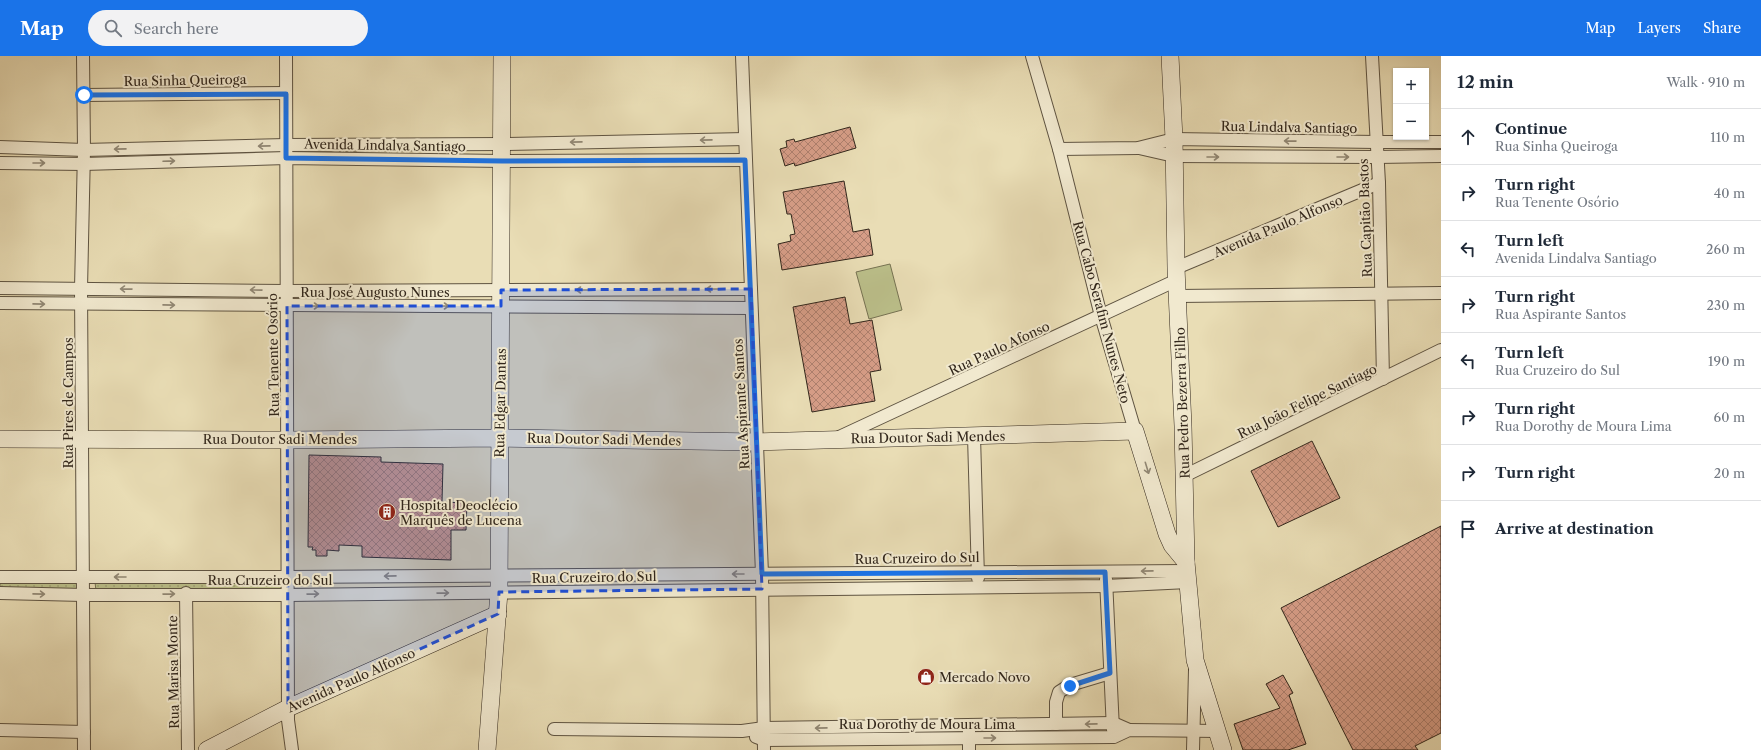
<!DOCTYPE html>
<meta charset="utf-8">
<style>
body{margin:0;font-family:"Libre Caslon Text",serif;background:#f2f2f3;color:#1f2937}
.controls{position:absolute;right:12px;top:12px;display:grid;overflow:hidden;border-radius:0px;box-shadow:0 1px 3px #0004}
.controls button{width:36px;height:36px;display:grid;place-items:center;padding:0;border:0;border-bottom:1px solid #e0e1e3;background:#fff;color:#1f2937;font:20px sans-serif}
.stop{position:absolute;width:12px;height:12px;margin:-9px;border:3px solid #1a73e8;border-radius:50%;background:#fff}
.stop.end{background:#1a73e8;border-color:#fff;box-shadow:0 1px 4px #0008}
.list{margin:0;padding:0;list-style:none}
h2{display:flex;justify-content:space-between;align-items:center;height:52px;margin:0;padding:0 16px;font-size:17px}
h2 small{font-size:13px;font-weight:400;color:#747a83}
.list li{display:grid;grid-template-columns:26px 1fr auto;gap:12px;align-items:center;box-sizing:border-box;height:56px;padding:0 16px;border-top:1px solid #e0e1e3}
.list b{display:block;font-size:15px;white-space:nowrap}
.list p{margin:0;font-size:13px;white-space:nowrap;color:#747a83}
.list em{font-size:13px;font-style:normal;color:#747a83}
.icon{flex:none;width:22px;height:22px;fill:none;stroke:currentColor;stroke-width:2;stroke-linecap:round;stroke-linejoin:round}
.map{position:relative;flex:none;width:1441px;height:694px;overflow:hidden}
header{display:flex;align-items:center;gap:24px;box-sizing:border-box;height:56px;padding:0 20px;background:#1a73e8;color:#fff}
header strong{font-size:19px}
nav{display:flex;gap:22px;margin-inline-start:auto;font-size:14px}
.search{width:280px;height:36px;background:#f2f2f3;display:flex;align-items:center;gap:10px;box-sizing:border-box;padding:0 14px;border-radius:22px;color:#747a83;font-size:15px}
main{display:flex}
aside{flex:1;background:#fff}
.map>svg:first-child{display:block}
.grass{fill:url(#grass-dots);stroke:#767252}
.pitch{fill:#bbbf8a;stroke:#767252}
.building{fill:url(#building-cross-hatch);stroke:#31261b}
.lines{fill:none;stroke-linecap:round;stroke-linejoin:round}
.street-casing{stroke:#5f5442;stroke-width:14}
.secondary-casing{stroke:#31261b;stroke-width:18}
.street{stroke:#f1e9cf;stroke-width:12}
.secondary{stroke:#f1e9cf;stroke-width:17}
.oneway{stroke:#918875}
.route{stroke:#1a73e8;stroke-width:5}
.marked{fill:#1d4ed8;fill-opacity:0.2;stroke:#1d4ed8;stroke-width:3;stroke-dasharray:8 5;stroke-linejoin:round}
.labels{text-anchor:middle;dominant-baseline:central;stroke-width:4;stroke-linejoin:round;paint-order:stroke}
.street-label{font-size:13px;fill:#31261b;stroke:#f1e9cf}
.poi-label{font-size:13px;fill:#31261b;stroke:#f1e9cf;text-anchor:start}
</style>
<header>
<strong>Map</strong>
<div class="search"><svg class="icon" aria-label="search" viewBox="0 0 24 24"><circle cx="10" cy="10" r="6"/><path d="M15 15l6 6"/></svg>Search here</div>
<nav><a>Map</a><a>Layers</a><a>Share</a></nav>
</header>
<main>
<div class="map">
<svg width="1441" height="694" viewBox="0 0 1441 694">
<defs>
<pattern id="grass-dots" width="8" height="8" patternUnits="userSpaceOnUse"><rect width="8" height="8" fill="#bbbf8a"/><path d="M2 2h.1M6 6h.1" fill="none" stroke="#a1a476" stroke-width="1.8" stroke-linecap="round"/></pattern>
<pattern id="building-cross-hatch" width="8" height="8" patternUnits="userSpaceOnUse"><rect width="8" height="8" fill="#d69d87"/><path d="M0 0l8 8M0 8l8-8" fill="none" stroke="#ae806e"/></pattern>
</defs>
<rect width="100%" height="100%" fill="#e9ddb5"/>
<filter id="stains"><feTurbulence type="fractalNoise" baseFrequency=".005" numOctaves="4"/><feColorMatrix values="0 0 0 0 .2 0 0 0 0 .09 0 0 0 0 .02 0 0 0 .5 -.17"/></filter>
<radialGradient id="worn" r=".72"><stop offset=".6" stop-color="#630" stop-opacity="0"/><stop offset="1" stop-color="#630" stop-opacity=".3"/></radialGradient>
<!-- grass -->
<g class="grass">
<polygon points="0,526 79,526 79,534 0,533"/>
<polygon points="95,526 281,526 282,533 96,535"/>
</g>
<!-- pitch -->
<polygon class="pitch" points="890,208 902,254 869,263 856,216"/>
<!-- building -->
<g class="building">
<polygon points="850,71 856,92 795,110 794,107 785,110 780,93 787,91 786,85 794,83 795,86"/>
<polygon points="844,125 853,176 869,173 873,199 782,214 778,188 791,185 790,179 795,178 791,158 787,158 783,136"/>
<polygon points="845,241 850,268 872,264 881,314 870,316 875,345 812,356 793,251"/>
<polygon points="1312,385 1340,442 1278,471 1251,415"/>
<polygon points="309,399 381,401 381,406 443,408 442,446 467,447 466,474 451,474 451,504 362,501 362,490 339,489 339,495 327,494 327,500 316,500 316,494 312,494 313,491 308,491"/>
<polygon points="1441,470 1441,677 1415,690 1418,694 1353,694 1281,552"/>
<polygon points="1283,619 1293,637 1289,639 1306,688 1288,694 1243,694 1234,668 1280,652 1266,628"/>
</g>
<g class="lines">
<defs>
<g id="street">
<polyline points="83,0 84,94 81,233 84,694"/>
<polyline points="286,0 288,664 292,694"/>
<polyline points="742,0 762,518 764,694"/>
<polyline points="1032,0 1059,93 1101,260 1135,375"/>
<polyline points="1372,0 1379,127 1383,323"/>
<polyline points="84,39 286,37"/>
<polyline points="0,91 84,94 286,89 502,88 745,83"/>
<polyline points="1139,92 1174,100 1377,101 1441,100"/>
<polyline points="1059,93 1138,92 1174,83 1376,86 1441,86"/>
<polyline points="0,107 84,108 286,102 502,105 745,104"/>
<polyline points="1176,212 1379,127"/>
<polyline points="0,232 286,235 751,233"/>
<polyline points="1178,240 1441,237"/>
<polyline points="0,247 751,252"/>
<polyline points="974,380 978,522"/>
<polyline points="837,382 1177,224"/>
<polyline points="1184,420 1441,294"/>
<polyline points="0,521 288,521 1186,515"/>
<polyline points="1106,523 1113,674"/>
<polyline points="0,537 83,539 288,539 1106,530 1188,526"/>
<polyline points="186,537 188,694"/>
<polyline points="1056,668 1056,646 1059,636 1070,629 1110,617"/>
<polyline points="554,673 742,675 764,672 1113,667 1129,674"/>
<polyline points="0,674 84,676"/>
<polyline points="969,675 969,694"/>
<polyline points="756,681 764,684 1114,681 1129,674 1218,675"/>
<polyline points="1193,694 1195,614"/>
</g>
<g id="secondary">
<polyline points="1170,0 1174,83 1176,212 1183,370 1186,506 1195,604 1223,694"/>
<polyline points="0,383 288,384 500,382 757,386 1135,375 1167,478 1172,489 1186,506"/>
<polyline points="207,694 288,652 498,558"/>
<polyline points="487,694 499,536 502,0"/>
</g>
</defs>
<!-- street casing -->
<use href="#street" class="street-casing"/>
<!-- secondary casing -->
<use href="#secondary" class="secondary-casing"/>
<!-- street -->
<use href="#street" class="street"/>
<!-- secondary -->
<use href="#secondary" class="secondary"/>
</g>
<!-- one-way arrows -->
<defs><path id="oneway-shaft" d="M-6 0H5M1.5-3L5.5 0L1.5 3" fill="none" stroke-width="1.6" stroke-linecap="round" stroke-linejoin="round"/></defs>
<g class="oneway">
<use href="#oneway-shaft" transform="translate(706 84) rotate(179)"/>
<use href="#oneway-shaft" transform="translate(1290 85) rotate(-179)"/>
<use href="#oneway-shaft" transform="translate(576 86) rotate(179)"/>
<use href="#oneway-shaft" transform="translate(264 90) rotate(179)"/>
<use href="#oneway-shaft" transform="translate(120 93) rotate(179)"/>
<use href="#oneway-shaft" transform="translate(1213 101)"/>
<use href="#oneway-shaft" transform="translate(1343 101)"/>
<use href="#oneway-shaft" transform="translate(169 105) rotate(-2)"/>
<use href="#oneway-shaft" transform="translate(39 107)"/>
<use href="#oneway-shaft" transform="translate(126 233) rotate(-179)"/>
<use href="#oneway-shaft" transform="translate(712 233) rotate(180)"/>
<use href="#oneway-shaft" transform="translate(256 234) rotate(-179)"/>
<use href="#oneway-shaft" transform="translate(582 234) rotate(180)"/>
<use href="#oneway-shaft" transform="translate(39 248) rotate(1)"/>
<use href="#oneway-shaft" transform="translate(169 249) rotate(1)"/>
<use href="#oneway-shaft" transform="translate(313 250)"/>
<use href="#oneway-shaft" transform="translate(443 250)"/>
<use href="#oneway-shaft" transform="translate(1147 412) rotate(73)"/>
<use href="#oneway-shaft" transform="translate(1147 515) rotate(179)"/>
<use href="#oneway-shaft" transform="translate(738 518) rotate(-180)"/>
<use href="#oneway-shaft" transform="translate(390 520) rotate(179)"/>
<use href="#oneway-shaft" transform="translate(120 521) rotate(-180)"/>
<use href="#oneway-shaft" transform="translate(443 537) rotate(-1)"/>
<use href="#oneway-shaft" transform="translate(39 538) rotate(1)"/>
<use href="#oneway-shaft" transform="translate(169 538) rotate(-1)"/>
<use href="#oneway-shaft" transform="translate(313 538) rotate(-1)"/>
<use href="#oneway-shaft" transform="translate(1091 668) rotate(179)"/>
<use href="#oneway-shaft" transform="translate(821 672) rotate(179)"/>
<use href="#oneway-shaft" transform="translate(990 682)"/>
</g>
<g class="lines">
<!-- route -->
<polyline class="route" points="84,39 286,38 286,102 502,105 745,104 762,518 1105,516 1110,617 1070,630"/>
</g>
<!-- marked area -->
<path class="marked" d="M 751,233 L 762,533 L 499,536 L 498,558 L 288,652 L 287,250 L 501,250 L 501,234 Z"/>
<!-- icons -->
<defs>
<symbol id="building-disc" viewBox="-11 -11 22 22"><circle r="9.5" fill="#8f2418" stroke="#f1e9cf"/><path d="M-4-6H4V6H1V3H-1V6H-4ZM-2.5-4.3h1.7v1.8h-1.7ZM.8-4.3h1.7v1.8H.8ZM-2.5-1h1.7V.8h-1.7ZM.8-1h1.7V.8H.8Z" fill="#fff"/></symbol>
<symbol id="shop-disc" viewBox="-11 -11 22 22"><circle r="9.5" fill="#8f2418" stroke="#f1e9cf"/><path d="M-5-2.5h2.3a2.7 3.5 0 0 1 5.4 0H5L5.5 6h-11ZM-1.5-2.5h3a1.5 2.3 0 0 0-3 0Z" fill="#fff"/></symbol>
</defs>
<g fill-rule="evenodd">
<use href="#building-disc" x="377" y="446" width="20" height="20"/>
<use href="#shop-disc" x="916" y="611" width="20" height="20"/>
</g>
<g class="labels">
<!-- street labels -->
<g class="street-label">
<text transform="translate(185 24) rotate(-1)">Rua Sinha Queiroga</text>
<text transform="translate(1289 71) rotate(1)">Rua Lindalva Santiago</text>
<text transform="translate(385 89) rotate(1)">Avenida Lindalva Santiago</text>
<text transform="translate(1365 162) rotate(-92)">Rua Capitão Bastos</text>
<text transform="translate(1278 170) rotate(-23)">Avenida Paulo Alfonso</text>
<text x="375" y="236">Rua José Augusto Nunes</text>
<text transform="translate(1102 256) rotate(75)">Rua Cabo Serafim Nunes Neto</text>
<text transform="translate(999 292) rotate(-25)">Rua Paulo Afonso</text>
<text transform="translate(273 299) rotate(-91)">Rua Tenente Osório</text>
<text transform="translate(1307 345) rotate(-26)">Rua João Felipe Santiago</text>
<text transform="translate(68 347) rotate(-90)">Rua Pires de Campos</text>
<text transform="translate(500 347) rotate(-89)">Rua Edgar Dantas</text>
<text transform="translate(1182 347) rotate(-92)">Rua Pedro Bezerra Filho</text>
<text transform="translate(741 348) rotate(-93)">Rua Aspirante Santos</text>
<text transform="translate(928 381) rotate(-1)">Rua Doutor Sadi Mendes</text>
<text x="280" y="383">Rua Doutor Sadi Mendes</text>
<text transform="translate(604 383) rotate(1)">Rua Doutor Sadi Mendes</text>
<text transform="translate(917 502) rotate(-1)">Rua Cruzeiro do Sul</text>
<text transform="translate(594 521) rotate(-1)">Rua Cruzeiro do Sul</text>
<text x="270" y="524">Rua Cruzeiro do Sul</text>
<text transform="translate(173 616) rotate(-91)">Rua Marisa Monte</text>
<text transform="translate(351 624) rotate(-24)">Avenida Paulo Alfonso</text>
<text x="927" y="668">Rua Dorothy de Moura Lima</text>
</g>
<!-- poi labels -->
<g class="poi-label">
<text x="400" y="449">Hospital Deoclécio<tspan x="400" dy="15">Marquês de Lucena</tspan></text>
<text x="939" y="621">Mercado Novo</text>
</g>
</g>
<rect width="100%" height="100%" filter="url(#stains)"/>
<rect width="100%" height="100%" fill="url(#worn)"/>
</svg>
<div class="controls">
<button>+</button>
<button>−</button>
</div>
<div class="stop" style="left:84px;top:39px"></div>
<div class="stop end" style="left:1070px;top:630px"></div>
</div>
<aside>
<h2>12 min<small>Walk · 910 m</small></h2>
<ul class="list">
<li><svg class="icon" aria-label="ahead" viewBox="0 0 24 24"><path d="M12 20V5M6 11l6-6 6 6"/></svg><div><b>Continue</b><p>Rua Sinha Queiroga</p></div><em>110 m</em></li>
<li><svg class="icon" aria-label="right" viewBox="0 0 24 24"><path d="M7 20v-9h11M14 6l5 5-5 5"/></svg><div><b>Turn right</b><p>Rua Tenente Osório</p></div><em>40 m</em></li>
<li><svg class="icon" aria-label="left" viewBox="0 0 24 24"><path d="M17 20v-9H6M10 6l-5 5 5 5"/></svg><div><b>Turn left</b><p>Avenida Lindalva Santiago</p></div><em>260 m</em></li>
<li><svg class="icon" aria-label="right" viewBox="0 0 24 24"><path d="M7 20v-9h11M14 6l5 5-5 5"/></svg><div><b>Turn right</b><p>Rua Aspirante Santos</p></div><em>230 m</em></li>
<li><svg class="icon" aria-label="left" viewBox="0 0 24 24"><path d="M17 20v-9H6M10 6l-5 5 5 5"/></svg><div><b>Turn left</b><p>Rua Cruzeiro do Sul</p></div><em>190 m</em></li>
<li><svg class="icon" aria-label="right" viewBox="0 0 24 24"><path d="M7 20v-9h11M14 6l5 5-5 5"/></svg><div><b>Turn right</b><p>Rua Dorothy de Moura Lima</p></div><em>60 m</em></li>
<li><svg class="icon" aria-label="right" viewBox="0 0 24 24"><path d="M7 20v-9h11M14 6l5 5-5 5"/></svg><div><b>Turn right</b></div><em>20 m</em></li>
<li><svg class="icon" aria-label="arrive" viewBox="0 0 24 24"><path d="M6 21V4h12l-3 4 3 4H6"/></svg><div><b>Arrive at destination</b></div></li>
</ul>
</aside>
</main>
